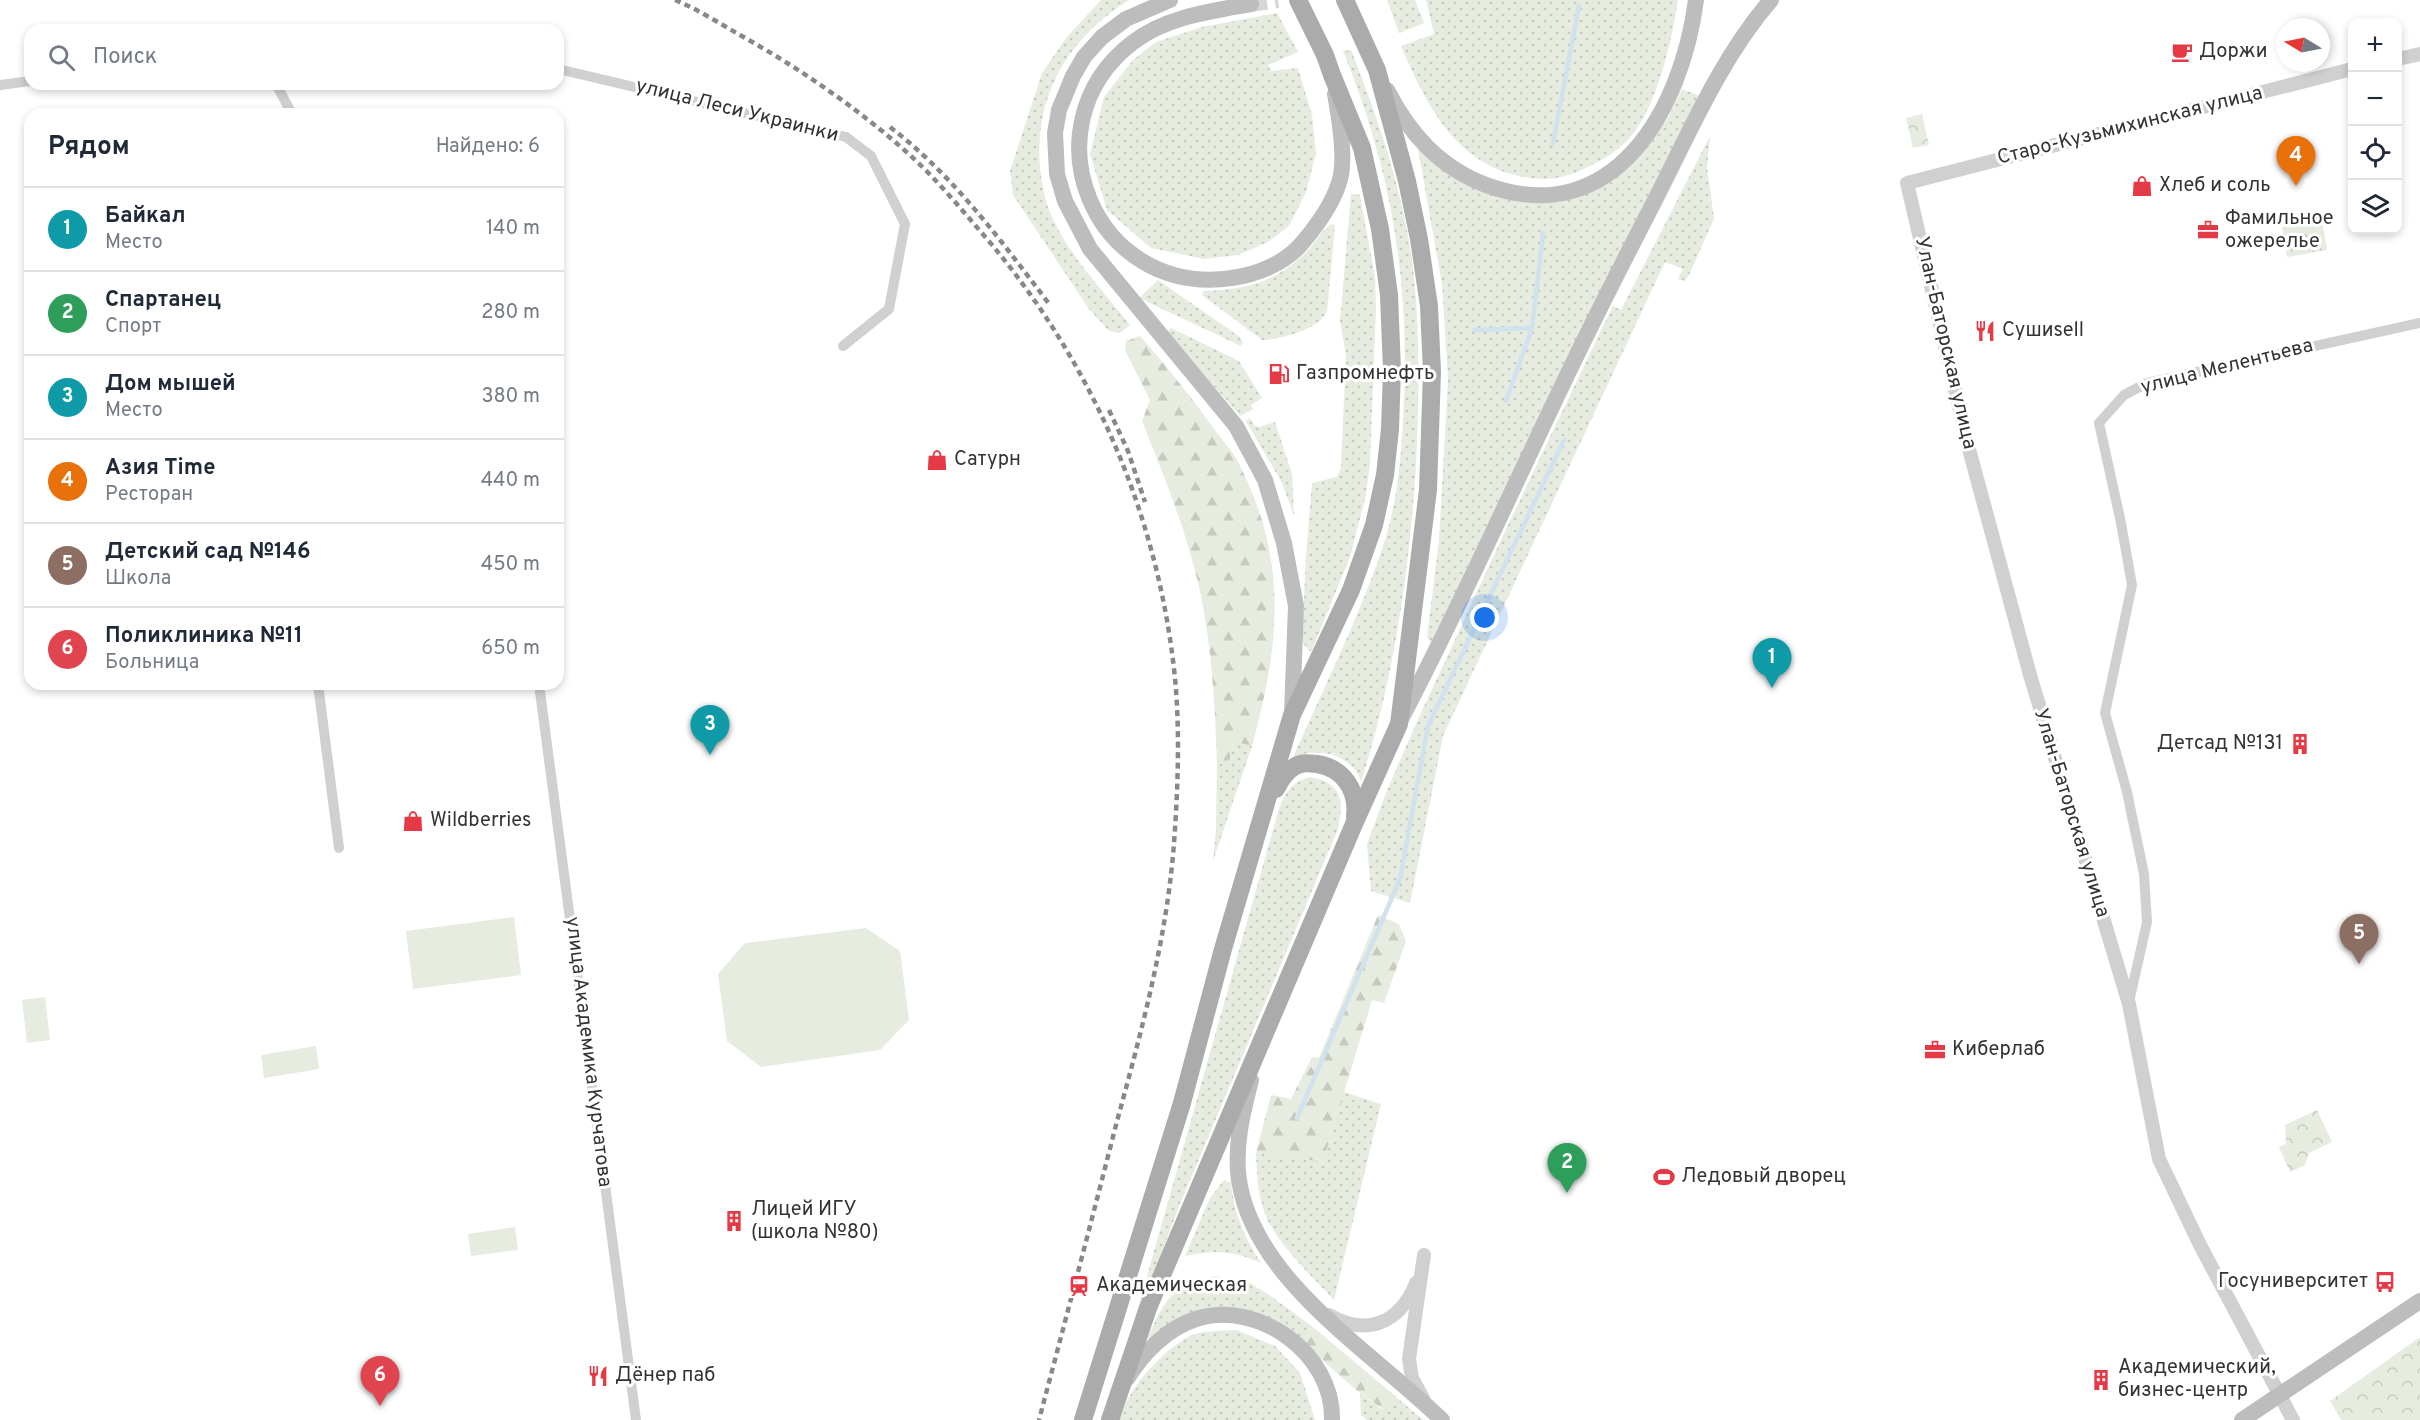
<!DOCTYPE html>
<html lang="ru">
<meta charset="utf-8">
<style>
body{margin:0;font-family:Overpass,sans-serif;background:#f2f2f3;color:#1f2937}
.controls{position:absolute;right:18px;top:18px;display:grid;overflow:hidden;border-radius:12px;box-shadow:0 3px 9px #0003}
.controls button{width:54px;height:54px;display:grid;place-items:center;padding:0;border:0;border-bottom:2px solid #e0e1e3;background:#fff;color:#1f2937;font:30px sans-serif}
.compass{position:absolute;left:2276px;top:18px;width:54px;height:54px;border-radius:50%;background:#fff;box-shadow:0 3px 9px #0003;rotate:280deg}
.you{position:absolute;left:1485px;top:618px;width:21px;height:21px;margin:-15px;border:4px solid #fff;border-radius:50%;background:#1a73e8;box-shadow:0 0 0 9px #1a73e833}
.badge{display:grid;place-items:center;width:39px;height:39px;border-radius:50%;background:#e63946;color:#fff;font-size:20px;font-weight:700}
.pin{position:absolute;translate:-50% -50px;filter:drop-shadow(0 2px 3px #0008)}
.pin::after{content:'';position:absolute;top:32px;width:21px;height:18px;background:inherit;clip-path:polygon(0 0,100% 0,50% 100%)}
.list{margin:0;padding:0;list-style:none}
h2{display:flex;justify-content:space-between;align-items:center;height:78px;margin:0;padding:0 24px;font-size:26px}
h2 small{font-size:20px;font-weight:400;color:#747a83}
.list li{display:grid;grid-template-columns:39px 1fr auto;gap:18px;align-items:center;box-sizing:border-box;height:84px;padding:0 24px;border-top:2px solid #e0e1e3}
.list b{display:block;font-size:22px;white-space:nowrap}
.list p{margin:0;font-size:20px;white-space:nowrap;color:#747a83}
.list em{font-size:20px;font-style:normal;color:#747a83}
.icon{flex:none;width:33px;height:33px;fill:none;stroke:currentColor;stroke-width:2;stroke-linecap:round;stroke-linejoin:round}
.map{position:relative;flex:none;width:2420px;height:1420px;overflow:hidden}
.search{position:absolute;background:#fff;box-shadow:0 3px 9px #0003;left:24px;top:24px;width:540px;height:66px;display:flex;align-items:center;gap:15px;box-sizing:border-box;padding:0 21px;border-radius:18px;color:#747a83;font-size:22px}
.panel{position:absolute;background:#fff;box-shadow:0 3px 9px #0003;left:24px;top:108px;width:540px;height:582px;border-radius:18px}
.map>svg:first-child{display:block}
.grass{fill:url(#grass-dots)}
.forest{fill:url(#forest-firs)}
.park{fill:url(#park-crowns)}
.garden{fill:#e6ecdf}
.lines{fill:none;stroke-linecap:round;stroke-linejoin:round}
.stream{stroke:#cfe2ee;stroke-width:4.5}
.secondary-tunnel{stroke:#d6d6d6;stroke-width:16;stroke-dasharray:16 8;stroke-linecap:butt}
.minor{stroke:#d0d0d0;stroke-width:10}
.tertiary{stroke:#d0d0d0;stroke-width:14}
.secondary{stroke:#bdbdbd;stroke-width:16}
.primary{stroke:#ababab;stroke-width:18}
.rail{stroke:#888;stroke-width:4.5;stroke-dasharray:6 4.5;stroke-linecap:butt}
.labels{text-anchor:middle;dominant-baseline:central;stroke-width:6;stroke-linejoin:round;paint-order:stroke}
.poi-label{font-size:20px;fill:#333;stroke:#fff;text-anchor:start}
.street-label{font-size:20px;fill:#333;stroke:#fff}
</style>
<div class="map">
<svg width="2420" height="1420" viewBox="0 0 2420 1420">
<defs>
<pattern id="grass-dots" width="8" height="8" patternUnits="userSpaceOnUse" patternTransform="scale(1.5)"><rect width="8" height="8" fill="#e6ecdf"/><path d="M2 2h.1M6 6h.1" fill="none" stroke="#c6cbc0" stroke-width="1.8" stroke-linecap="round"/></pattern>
<pattern id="forest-firs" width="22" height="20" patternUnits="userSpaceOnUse" patternTransform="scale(1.5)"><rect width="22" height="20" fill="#e6ecdf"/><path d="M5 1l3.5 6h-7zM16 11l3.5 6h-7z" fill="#c6cbc0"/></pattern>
<pattern id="park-crowns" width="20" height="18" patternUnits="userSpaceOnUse" patternTransform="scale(1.5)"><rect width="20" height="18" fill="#e6ecdf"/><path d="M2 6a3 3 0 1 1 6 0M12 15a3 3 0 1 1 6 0" fill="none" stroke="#c6cbc0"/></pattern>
</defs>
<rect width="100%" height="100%" fill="#fff"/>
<!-- grass -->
<g class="grass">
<path d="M 1101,0 L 1129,0 C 1068,38 1034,95 1040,168 C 1042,185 1045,201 1052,217 C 1070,257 1103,290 1130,325 L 1120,333 L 1109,331 L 1089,309 L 1013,195 L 1010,171 L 1042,73 L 1066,38 Z"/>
<polygon points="1387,0 1415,0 1424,23 1399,33"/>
<path d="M 1426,0 L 1678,0 C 1672,40 1658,101 1633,134 C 1620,151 1596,164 1577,172 C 1557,180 1540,181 1519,176 C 1454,162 1425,102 1401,46 L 1434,34 Z"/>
<polygon points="1277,13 1298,52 1268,65 1271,71 1298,68 1312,115 1316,153 1306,192 1289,226 1268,242 1238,255 1204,259 1151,248 1107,210 1090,154 1104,97 1133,60 1156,42 1202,27"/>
<path d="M 1351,50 C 1380,123 1405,197 1414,276 C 1420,339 1419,402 1416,466 C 1409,573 1394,679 1361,782 C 1353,754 1316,746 1293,758 C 1324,686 1361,615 1385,540 C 1397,501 1401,460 1403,420 C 1411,288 1393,173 1343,51 Z"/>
<polygon points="1682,89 1700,96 1431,642 1427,637 1439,541 1448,379 1442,284 1418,149 1517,199 1621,173 1649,145 1669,116"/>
<polygon points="1710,136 1707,167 1714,219 1689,275 1684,281 1678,279 1683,269 1665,262 1443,736 1410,903 1371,891 1367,844 1386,793 1415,726 1508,525 1607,318 1613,306 1621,310"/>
<polygon points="1351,194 1358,194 1360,196 1375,277 1376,308 1370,463 1366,495 1350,557 1312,650 1310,652 1302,642 1306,556 1312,483 1337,477 1341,468 1346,355 1340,321"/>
<path d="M 1333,224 L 1335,226 L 1327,311 C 1321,329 1279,340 1262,340 L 1202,295 L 1204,291 C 1250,289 1278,282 1310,248 C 1317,240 1323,228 1333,224 Z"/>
<polygon points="1158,280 1240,337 1243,343 1241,346 1139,298"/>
<polygon points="1171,328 1239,361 1262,398 1251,405 1253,409 1240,416 1171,337 1168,331"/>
<polygon points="1250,418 1254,425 1259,427 1275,422 1292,474 1294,516 1282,483 1246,421"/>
<polygon points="1233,741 1252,746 1213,861 1216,830 1217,764 1229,764"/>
<path d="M 1310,777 C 1343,783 1344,801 1338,829 L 1180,1204 L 1129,1340 L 1278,812 C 1284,794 1291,782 1310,777 Z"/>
<path d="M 1344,1092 L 1381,1104 L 1334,1300 C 1312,1276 1284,1251 1268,1221 C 1258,1201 1257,1175 1256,1153 L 1323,1162 Z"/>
<path d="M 1224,1180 L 1231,1183 C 1234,1213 1244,1238 1261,1263 C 1233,1250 1216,1250 1185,1256 L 1210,1198 Z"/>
<path d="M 1214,1276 L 1246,1281 L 1268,1294 L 1313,1327 L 1302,1342 L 1265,1317 L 1233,1307 L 1195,1311 L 1147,1339 C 1167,1297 1168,1290 1214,1276 Z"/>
<path d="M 1236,1330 L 1275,1346 L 1300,1373 L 1315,1420 L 1119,1420 C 1128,1389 1161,1351 1190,1336 C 1201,1330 1223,1331 1236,1330 Z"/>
<polygon points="1360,1393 1383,1410 1394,1395 1423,1420 1367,1420 1361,1415"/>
</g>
<!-- forest -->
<g class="forest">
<path d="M 1140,336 C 1166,366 1191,396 1214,429 C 1222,440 1232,450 1238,462 C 1289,561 1280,643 1252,746 L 1233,741 L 1229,764 L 1217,764 C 1215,706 1212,648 1200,591 C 1187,532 1164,476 1142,421 L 1150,400 L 1125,350 L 1126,341 Z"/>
<polygon points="1378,915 1399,924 1406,941 1384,1003 1372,1000 1323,1162 1256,1153 1271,1095 1291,1099 1312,1057 1319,1058"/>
<polygon points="1313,1327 1394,1395 1384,1410 1355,1389 1302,1342"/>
</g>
<!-- park -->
<g class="park">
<polygon points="1922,114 1929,145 1913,148 1906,118"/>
<polygon points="2322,220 2327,250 2287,257 2282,227"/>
<polygon points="2317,1110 2332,1142 2309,1153 2305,1165 2290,1172 2279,1147 2286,1144 2285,1125"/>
<polygon points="2420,1337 2420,1420 2341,1420 2330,1401"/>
</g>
<!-- garden -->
<g class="garden">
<polygon points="514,917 521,975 413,989 406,931"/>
<polygon points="866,928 900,951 909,1020 880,1050 761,1067 727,1041 718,974 745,943"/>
<polygon points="45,997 50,1040 27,1043 22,1000"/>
<polygon points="316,1046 319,1069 264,1078 261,1055"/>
<polygon points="515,1227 518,1250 471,1256 468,1234"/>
</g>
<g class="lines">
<!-- stream -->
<g class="stream">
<polyline points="1553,143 1579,6"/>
<polyline points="1474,330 1532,328"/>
<polyline points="1506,401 1532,328 1543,233"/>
<polyline points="1297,1118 1400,879 1428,726 1564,440"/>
</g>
<!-- secondary-tunnel -->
<polyline class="secondary-tunnel" points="1251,4 1278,0"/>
<!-- minor -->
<g class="minor">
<polyline points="558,69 846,137 871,156 905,224 889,309 843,346"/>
<polyline points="276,84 292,114"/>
<polyline points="0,85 30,81"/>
<polyline points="318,684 339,848"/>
<polyline points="539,684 636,1420"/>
<polyline points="2129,1002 2147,922 2144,874 2127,792 2105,713 2132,585 2121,523 2099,423 2124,395 2147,383 2420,323"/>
</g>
<!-- tertiary -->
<g class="tertiary">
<polyline points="2398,59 2420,54"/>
<path d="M 1329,1315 C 1367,1337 1400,1323 1416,1283"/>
<polyline points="1423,1398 1412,1378 1409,1359 1424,1255"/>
<polyline points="2293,1420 2200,1245 2159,1159 2129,1004 2030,675 1969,449 1907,183 2352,69"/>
</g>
<!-- secondary -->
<g class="secondary">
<polyline points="1170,0 1126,19 1102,37 1084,57 1073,76 1059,110 1055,133 1057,174 1065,201 1090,249 1236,426 1265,480 1284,543 1296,606 1292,714"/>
<path d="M 1251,4 C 1211,11 1165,17 1132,43 C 1024,127 1094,298 1232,278 C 1258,274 1286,263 1303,242 C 1319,223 1336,200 1341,175 C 1345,154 1339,116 1335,94"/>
<path d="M 1387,90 C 1409,133 1439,167 1486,185 C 1615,232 1682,108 1696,0"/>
<path d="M 1400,721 C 1458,611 1508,498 1562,386 C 1591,325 1622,264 1653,204 C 1689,134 1720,59 1771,0"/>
<path d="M 1251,1080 C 1243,1112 1234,1146 1239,1180 C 1254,1281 1374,1353 1442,1420"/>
<path d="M 1127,1379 C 1142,1354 1167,1328 1196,1319 C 1258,1299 1334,1354 1332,1420"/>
<polyline points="2242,1420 2420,1301"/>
</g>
<!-- primary -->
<g class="primary">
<path d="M 1276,789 C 1280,781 1285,772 1294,767 C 1301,762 1309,763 1317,764 C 1343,768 1358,790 1355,816"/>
<polyline points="1083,1420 1182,1103 1223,949 1292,715 1351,590 1374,525 1385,475 1390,429 1392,370 1389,295 1380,229 1362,148 1332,75 1325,55 1298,0"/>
<polyline points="1110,1420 1148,1308 1354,824 1399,724 1428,490 1432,372 1429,306 1419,239 1407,181 1377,70 1345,0"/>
</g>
<!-- rail -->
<g class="rail">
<path d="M 675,0 C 697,9 719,23 740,35 C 797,67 853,105 902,148 C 931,173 956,203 981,232 C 1090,357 1158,512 1175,678 C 1180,732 1178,788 1174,843 C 1167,938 1141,1033 1116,1125 C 1091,1223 1065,1322 1039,1420"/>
<path d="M 890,127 C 954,176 1002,242 1050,305"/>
<polyline points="1109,410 1128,451 1145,502"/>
</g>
</g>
<!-- icons -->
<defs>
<symbol id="cafe-bare" viewBox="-9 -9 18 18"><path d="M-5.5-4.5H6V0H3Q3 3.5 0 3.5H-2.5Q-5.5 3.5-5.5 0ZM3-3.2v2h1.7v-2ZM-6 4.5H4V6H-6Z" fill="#e63946" stroke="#fff" stroke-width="2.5" paint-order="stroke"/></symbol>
<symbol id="shop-bare" viewBox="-9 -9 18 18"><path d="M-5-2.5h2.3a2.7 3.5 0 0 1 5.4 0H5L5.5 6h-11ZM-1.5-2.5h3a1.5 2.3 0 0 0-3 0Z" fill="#e63946" stroke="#fff" stroke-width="2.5" paint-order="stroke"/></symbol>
<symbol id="office-bare" viewBox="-9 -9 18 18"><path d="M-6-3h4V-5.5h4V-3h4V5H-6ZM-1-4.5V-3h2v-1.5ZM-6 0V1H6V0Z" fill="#e63946" stroke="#fff" stroke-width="2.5" paint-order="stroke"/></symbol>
<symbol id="restaurant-bare" viewBox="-9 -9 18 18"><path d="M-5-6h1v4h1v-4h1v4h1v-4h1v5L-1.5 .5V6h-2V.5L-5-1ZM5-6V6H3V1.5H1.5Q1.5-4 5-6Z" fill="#e63946" stroke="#fff" stroke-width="2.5" paint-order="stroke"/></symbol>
<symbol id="fuel-bare" viewBox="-9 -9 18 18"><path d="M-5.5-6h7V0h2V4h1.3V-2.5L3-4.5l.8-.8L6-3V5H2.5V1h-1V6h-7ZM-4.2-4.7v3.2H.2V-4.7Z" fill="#e63946" stroke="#fff" stroke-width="2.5" paint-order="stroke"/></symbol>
<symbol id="building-bare" viewBox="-9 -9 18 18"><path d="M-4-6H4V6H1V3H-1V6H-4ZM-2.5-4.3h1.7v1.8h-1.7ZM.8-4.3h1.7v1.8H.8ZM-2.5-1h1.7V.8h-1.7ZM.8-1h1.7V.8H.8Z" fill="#e63946" stroke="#fff" stroke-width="2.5" paint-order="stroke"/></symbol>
<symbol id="stadium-bare" viewBox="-9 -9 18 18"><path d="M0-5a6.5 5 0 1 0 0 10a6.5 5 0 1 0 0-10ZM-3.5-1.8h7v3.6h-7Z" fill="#e63946" stroke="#fff" stroke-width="2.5" paint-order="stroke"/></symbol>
<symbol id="bus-bare" viewBox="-9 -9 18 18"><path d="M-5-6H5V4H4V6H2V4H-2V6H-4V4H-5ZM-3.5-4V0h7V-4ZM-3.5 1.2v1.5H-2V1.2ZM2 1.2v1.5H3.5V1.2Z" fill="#e63946" stroke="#fff" stroke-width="2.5" paint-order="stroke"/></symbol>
<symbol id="station-bare" viewBox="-9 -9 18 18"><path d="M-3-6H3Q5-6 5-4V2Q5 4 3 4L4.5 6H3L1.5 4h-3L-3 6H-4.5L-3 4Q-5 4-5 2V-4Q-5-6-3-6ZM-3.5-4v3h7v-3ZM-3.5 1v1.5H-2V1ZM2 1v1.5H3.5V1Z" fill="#e63946" stroke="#fff" stroke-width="2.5" paint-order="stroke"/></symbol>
</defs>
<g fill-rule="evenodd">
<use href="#cafe-bare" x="2167" y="37" width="30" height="30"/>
<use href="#shop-bare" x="2127" y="171" width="30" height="30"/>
<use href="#office-bare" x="2193" y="215" width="30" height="30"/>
<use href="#restaurant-bare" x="1970" y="316" width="30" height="30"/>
<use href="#fuel-bare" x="1264" y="359" width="30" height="30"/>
<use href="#shop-bare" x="922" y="445" width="30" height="30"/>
<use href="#building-bare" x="2285" y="729" width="30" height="30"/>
<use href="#shop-bare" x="398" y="806" width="30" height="30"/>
<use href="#office-bare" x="1920" y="1035" width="30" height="30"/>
<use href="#stadium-bare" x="1649" y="1162" width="30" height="30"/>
<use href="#building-bare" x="719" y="1206" width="30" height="30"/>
<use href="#bus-bare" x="2370" y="1267" width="30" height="30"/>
<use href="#station-bare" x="1064" y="1271" width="30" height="30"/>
<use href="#restaurant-bare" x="583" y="1361" width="30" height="30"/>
<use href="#building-bare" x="2086" y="1365" width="30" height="30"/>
</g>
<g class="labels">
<!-- poi labels -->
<g class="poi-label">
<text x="2199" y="52">Доржи</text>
<text x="2159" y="186">Хлеб и соль</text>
<text x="2225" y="219">Фамильное<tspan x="2225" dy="23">ожерелье</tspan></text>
<text x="2002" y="331">Сушиsell</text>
<text x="1296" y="374">Газпромнефть</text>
<text x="954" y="460">Сатурн</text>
<text x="2283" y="744" text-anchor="end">Детсад №131</text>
<text x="430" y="821">Wildberries</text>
<text x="1952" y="1050">Киберлаб</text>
<text x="1681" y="1177">Ледовый дворец</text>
<text x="751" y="1210">Лицей ИГУ<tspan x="751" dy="23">(школа №80)</tspan></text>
<text x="2368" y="1282" text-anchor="end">Госуниверситет</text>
<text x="1096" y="1286">Академическая</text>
<text x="2118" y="1368">Академический,<tspan x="2118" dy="23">бизнес-центр</tspan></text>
<text x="615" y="1376">Дёнер паб</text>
</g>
<!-- street labels -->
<g class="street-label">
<text transform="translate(737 111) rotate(14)">улица Леси Украинки</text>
<text transform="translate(2130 126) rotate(-14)">Старо-Кузьмихинская улица</text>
<text transform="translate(1945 343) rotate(77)">Улан-Баторская улица</text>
<text transform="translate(2227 367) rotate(-14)">улица Мелентьева</text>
<text transform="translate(2071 813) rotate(73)">Улан-Баторская улица</text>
<text transform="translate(588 1052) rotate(83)">улица Академика Курчатова</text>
</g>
</g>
</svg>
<div class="controls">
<button>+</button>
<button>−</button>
<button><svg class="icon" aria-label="locate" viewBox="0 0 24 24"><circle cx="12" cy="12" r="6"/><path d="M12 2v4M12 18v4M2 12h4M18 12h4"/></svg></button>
<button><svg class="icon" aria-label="layers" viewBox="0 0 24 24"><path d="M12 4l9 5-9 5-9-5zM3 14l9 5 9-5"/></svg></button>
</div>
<svg class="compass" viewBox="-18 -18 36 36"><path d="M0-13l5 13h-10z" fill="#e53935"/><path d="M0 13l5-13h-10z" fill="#747a83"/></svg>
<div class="you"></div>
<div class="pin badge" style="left:1772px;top:688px;background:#0f9aa8">1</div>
<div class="pin badge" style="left:1567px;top:1193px;background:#2e9e5b">2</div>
<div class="pin badge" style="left:710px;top:755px;background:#0f9aa8">3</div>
<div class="pin badge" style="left:2296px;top:186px;background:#e8710a">4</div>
<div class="pin badge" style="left:2359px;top:964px;background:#8d6e63">5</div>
<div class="pin badge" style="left:380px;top:1406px;background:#e0444e">6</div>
<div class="search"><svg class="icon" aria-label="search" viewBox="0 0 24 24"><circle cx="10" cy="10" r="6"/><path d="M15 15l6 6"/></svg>Поиск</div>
<section class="panel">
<h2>Рядом<small>Найдено: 6</small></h2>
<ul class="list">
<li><span class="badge" style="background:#0f9aa8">1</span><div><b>Байкал</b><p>Место</p></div><em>140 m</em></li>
<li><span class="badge" style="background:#2e9e5b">2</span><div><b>Спартанец</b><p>Спорт</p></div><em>280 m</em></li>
<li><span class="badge" style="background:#0f9aa8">3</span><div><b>Дом мышей</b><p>Место</p></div><em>380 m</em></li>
<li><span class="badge" style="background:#e8710a">4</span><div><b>Азия Time</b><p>Ресторан</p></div><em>440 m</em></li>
<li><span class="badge" style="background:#8d6e63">5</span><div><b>Детский сад №146</b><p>Школа</p></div><em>450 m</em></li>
<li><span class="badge" style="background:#e0444e">6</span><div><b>Поликлиника №11</b><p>Больница</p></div><em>650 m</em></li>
</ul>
</section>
</div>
